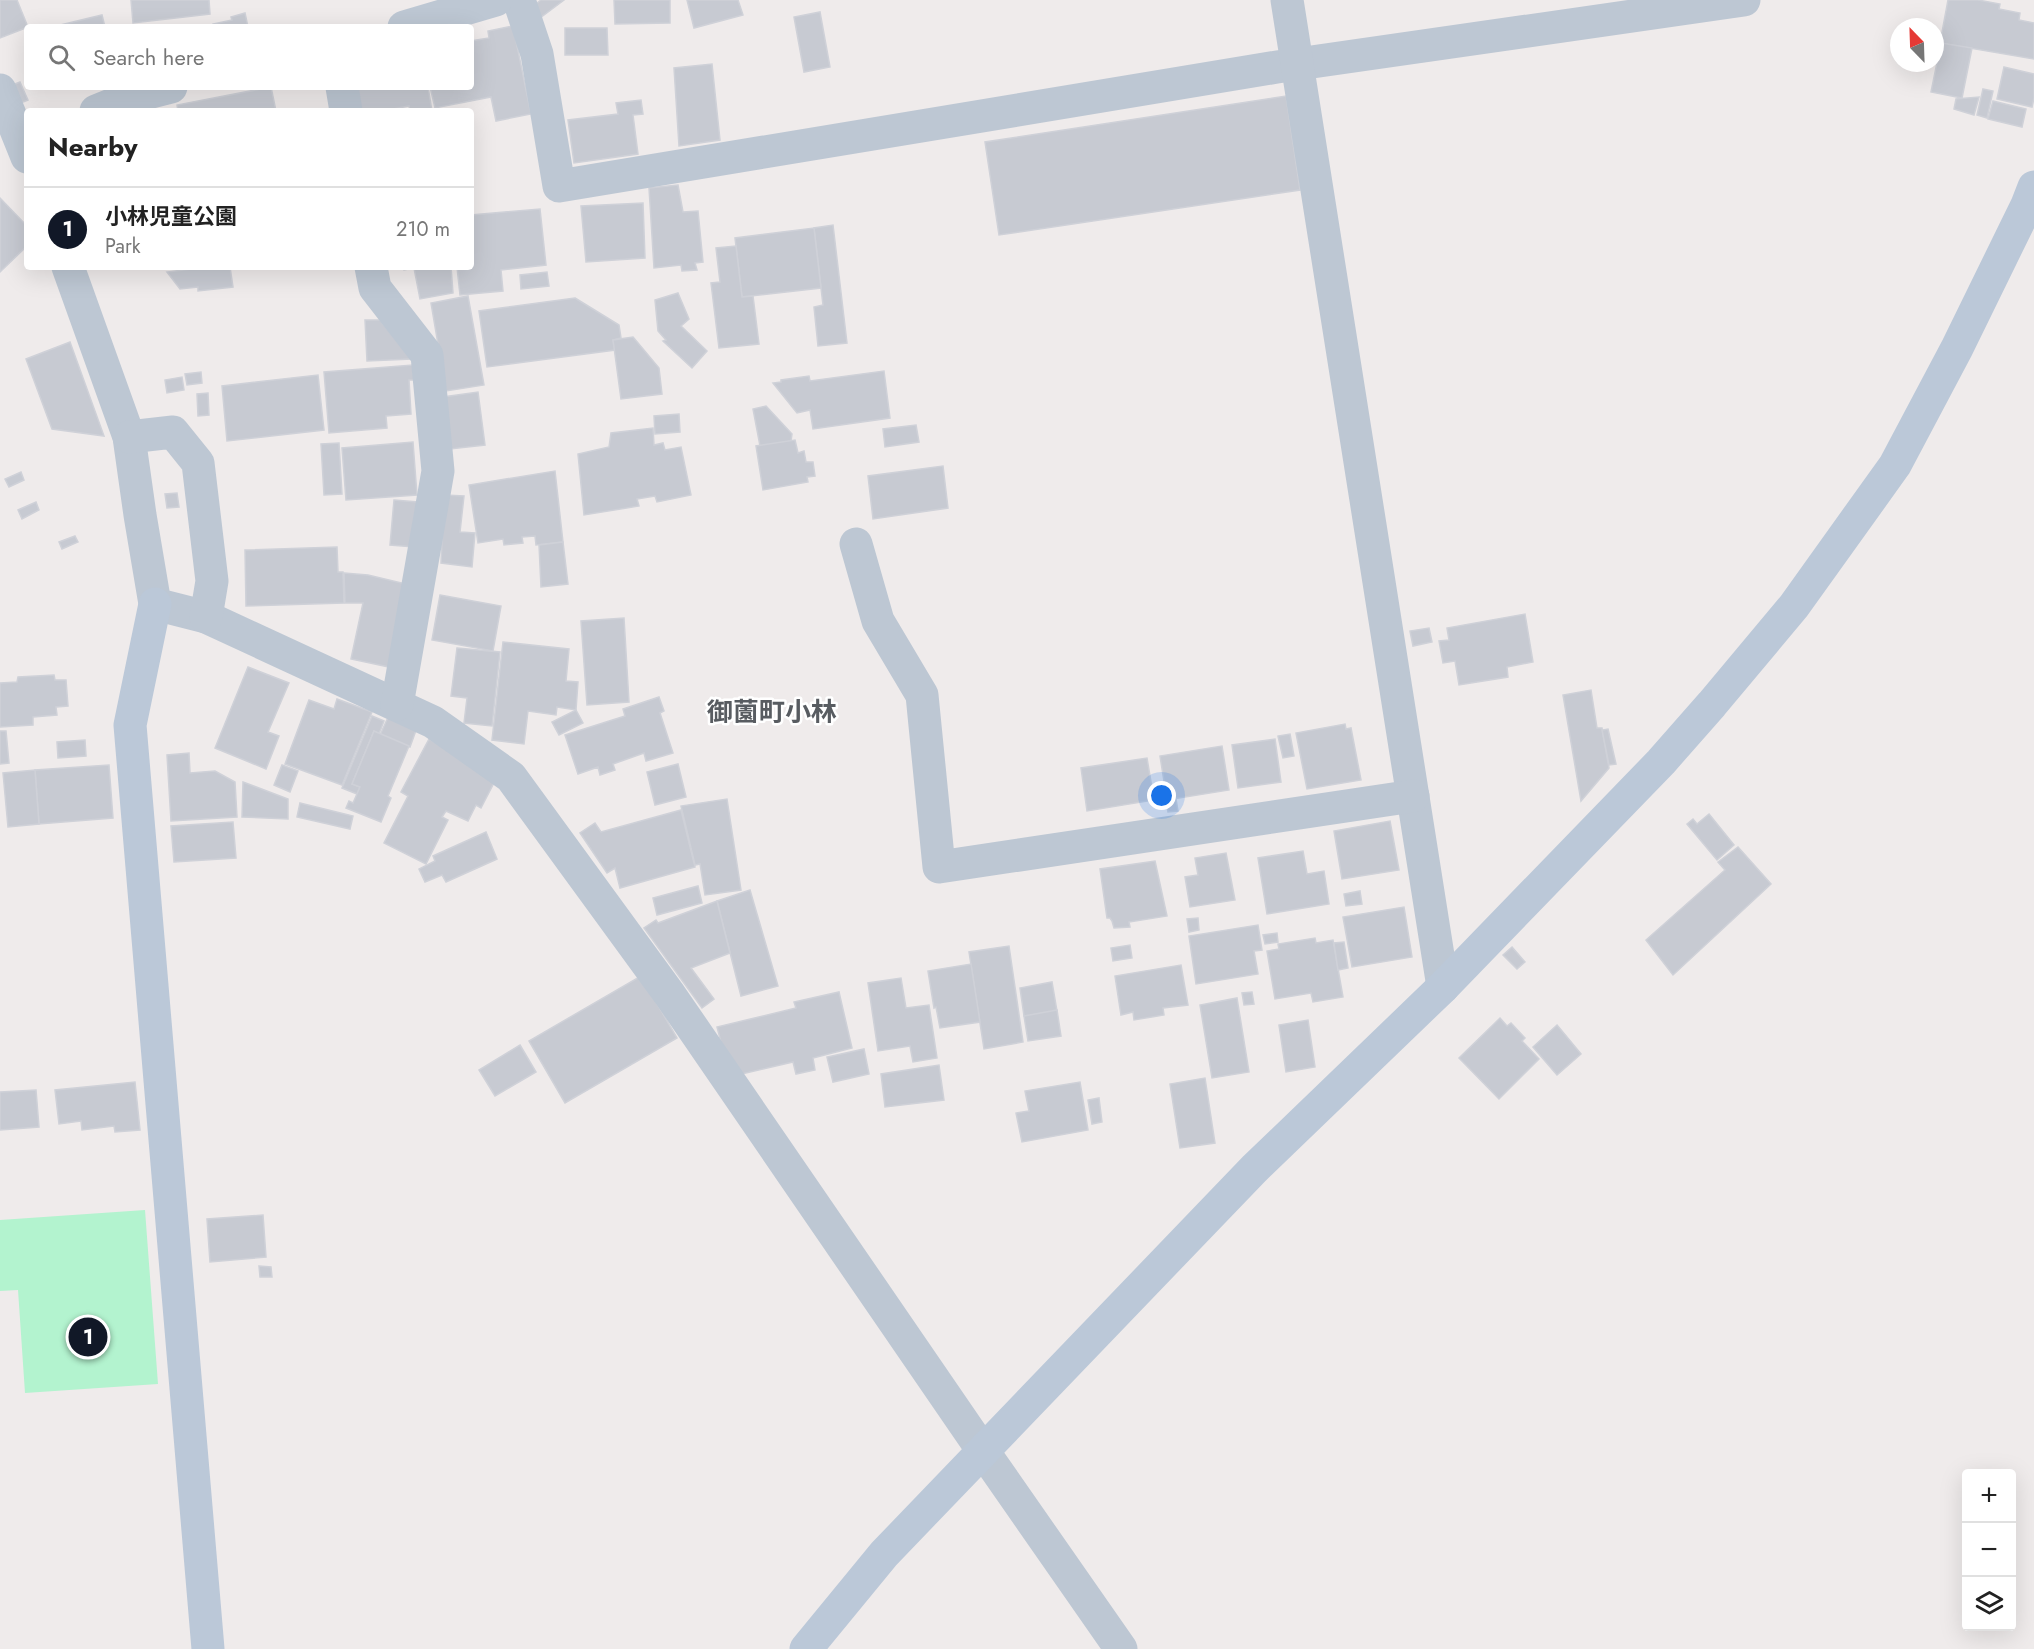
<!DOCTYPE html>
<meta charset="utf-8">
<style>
body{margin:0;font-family:Jost,"Noto Sans JP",sans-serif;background:#f6f6f6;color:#222}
.controls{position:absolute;right:18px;bottom:18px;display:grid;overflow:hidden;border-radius:6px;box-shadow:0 6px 24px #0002}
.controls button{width:54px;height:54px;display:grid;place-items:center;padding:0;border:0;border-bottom:2px solid #e0e0e0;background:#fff;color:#222;font:30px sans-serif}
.compass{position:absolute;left:1890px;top:18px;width:54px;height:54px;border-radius:50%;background:#fff;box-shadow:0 6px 24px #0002;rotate:337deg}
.you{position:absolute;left:1162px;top:796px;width:21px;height:21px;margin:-15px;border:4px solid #fff;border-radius:50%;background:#1a73e8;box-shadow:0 0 0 9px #1a73e833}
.badge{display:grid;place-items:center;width:39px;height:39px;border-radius:50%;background:#111827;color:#fff;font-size:20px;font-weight:700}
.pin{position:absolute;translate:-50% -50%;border:3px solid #fff;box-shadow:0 2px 6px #0006}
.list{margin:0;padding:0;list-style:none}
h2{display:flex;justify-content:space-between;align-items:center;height:78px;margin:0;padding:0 24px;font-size:26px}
h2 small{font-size:20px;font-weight:400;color:#767676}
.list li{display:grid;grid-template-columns:39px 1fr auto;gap:18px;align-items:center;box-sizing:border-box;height:84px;padding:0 24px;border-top:2px solid #e0e0e0}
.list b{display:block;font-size:22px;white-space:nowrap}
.list p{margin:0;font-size:20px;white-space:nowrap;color:#767676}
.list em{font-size:20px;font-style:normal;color:#767676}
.icon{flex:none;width:33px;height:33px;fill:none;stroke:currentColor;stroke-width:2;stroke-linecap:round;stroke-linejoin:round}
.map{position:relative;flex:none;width:2034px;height:1649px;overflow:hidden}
.search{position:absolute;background:#fff;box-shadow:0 6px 24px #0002;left:24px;top:24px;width:450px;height:66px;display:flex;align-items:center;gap:15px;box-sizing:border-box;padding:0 21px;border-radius:6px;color:#767676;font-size:22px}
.panel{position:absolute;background:#fff;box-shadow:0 6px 24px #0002;left:24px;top:108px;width:450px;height:162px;border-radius:6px}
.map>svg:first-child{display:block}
.green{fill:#b3f3cf}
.building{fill:#c7cad2;stroke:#cfd1d8;stroke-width:1.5}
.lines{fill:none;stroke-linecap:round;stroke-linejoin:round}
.street{stroke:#bdc7d3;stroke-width:33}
.secondary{stroke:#bbc8d8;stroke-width:33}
.labels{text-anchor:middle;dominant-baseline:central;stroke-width:5;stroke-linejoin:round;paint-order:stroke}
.quarter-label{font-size:26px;font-weight:bold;fill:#585c61;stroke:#fff}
</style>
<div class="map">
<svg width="2034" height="1649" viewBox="0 0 2034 1649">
<rect width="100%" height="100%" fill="#efebeb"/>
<!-- green -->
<polygon class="green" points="145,1210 158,1384 25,1393 18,1290 0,1291 0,1220"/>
<!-- building -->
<g class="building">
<polygon points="0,0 17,0 28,27 0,38"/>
<polygon points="131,0 209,0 210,14 133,23"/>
<polygon points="541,0 564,0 540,18 532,7"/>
<polygon points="614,0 670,0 670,23 615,24"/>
<polygon points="687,0 738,0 743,15 694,28"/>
<polygon points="1948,0 1978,0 2000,4 1999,9 2020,13 2019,20 2034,23 2034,59 1940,43"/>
<polygon points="820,12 830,67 804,72 794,17"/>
<polygon points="245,13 248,27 214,27 213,24 232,20 231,17"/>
<polygon points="102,15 105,27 52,27"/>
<polygon points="513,26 531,114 496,121 491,97 435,108 430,87 471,87 471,41 489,38 488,31"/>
<polygon points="565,28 607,28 608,55 565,55"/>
<polygon points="1941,43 1972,48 1962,98 1931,92"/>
<polygon points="712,64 720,140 679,146 674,68"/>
<polygon points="2004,67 2034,74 2034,98 2032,107 1997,99"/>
<polygon points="20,82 28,100 18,104 10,86"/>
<polygon points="271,87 276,111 178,111 177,105"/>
<polygon points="353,87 428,87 432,111 410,111 409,106 383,111 357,111"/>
<polygon points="1983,89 1993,91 1987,118 1977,115"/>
<polygon points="1286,96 1300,190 999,235 985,142"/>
<polygon points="1979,97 1974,115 1954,109 1956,99"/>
<polygon points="641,100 643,114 633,115 638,154 574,163 568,120 618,114 616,103"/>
<polygon points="1993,101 2026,109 2022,127 1988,119"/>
<polygon points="678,185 683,212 698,211 703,262 695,263 697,270 682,271 681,265 654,268 649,188"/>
<polygon points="0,198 27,226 27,246 0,272"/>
<polygon points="643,203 645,258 586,262 581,206"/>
<polygon points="540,209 546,265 501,270 503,291 460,295 457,267 471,267 471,215"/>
<polygon points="833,225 847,343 818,346 814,307 823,305 814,228"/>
<polygon points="814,228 821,288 742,297 735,238"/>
<polygon points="736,246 742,297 753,296 759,344 719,348 711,283 720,282 716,248"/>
<polygon points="207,267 230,267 233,287 198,291 198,287 180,289 167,272"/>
<polygon points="403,267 451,267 453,293 420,299 414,268 404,270"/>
<polygon points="547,272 549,286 521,289 520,275"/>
<polygon points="678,293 689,319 681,326 707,351 692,368 663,341 666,340 658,331 655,300"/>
<polygon points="468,296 484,385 446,391 431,303"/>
<polygon points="575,298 619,325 621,338 613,340 615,350 487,367 479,311"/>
<polygon points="365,320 380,320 411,359 367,361"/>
<polygon points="633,337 659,368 662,394 621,399 613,340"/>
<polygon points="70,342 104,436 52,429 26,359"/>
<polygon points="413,365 415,380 409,380 411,414 386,416 387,428 329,433 324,372"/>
<polygon points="884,371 890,418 813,429 810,410 797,413 773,383 781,382 781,380 809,376 810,381"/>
<polygon points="201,372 202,383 187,385 185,374"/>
<polygon points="318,375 324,430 227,441 222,386"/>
<polygon points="182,377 184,390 167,393 165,380"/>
<polygon points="478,392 485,445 450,449 443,397"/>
<polygon points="208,393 209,415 198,416 197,394"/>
<polygon points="766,406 792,434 791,441 760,446 753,409"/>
<polygon points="679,414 680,432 655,434 654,416"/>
<polygon points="916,425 919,442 885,447 883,429"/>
<polygon points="653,428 654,445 663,443 665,450 681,447 691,495 657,502 655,496 637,499 639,506 584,515 578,454 609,447 611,433"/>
<polygon points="795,440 798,453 804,451 806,462 813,462 815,476 807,477 808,482 763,490 756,446"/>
<polygon points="413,442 417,495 346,500 342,448"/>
<polygon points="339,443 342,494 324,495 321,444"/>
<polygon points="943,466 948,508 873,519 868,476"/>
<polygon points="555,471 563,542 536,545 535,536 522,537 523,543 504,545 503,539 478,543 469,485"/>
<polygon points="21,472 24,480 9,487 5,479"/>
<polygon points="177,493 179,507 167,508 165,494"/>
<polygon points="444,495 464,496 460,532 475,533 472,567 441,563"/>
<polygon points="394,500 418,502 414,547 390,545"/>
<polygon points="36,502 39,510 22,519 18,510"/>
<polygon points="75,536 78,542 62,549 59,542"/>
<polygon points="563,542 568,584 541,587 539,545"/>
<polygon points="337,547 338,572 343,572 344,603 246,606 245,550"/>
<polygon points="344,573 368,575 406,584 389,667 351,659 363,603 345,603"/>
<polygon points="440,595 501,606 493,651 432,640"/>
<polygon points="1525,614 1533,662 1507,667 1508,677 1459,685 1455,661 1443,663 1439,641 1449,640 1447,628"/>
<polygon points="624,618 629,702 587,705 581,621"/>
<polygon points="1429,628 1432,642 1413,646 1410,631"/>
<polygon points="503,642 569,649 566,681 578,682 576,710 557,707 556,715 528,711 524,744 492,740"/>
<polygon points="457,648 500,652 492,726 464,723 467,698 451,696"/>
<polygon points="248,667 289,683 268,732 279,736 266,769 215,748"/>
<polygon points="54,675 55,680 66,680 68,706 56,707 57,715 33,717 33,725 0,727 0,683 17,682 18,677"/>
<polygon points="1591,690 1597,728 1602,728 1609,768 1581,801 1563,695"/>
<polygon points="659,697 664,711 660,713 673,753 646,761 644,753 613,764 615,770 600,775 598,767 578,774 565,735 625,716 623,709"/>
<polygon points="337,699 372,712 342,785 285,764 309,700 334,709"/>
<polygon points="576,710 583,723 559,735 552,722"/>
<polygon points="390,713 418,725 410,747 380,735"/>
<polygon points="372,716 384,721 379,734 374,731 352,784 360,787 357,794 342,788"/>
<polygon points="1345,724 1346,729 1351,728 1361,780 1307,789 1296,733"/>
<polygon points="1608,729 1616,764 1609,765 1602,730"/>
<polygon points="0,731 6,731 9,763 0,764"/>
<polygon points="374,731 409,746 388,796 391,798 381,822 346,808 349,801 353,803 360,787 352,784"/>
<polygon points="1290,734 1294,756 1283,758 1278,736"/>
<polygon points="429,739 498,775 481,808 476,805 468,821 446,811 442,817 448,820 426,864 384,843 408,796 401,792"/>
<polygon points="1275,739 1281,782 1238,788 1232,745"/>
<polygon points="85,740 86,756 58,758 57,742"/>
<polygon points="1222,746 1229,790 1167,800 1160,756"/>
<polygon points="189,753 190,773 215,771 235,782 237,817 171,821 167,755"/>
<polygon points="1147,758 1154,800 1087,811 1081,768"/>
<polygon points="678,764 686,797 655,805 647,772"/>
<polygon points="109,765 113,818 39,824 35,770"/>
<polygon points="282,765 298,771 290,792 274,785"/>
<polygon points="35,770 39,824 8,827 3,773"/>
<polygon points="243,782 288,799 288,819 242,817"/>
<polygon points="727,799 741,890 705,895 700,864 695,865 681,806"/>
<polygon points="1176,799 1178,811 1168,812 1166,801"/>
<polygon points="300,803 353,816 350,829 297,817"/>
<polygon points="681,810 695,867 620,888 615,868 607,873 580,833 595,823 601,832"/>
<polygon points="1709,814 1734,845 1717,860 1687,824 1693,819 1697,824"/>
<polygon points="1390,821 1399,870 1342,879 1334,831"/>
<polygon points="233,822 236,858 174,862 171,826"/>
<polygon points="486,832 497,859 446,882 442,875 425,882 419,869 435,861 433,856"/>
<polygon points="1738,847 1771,884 1673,975 1646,940 1725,870 1718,862"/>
<polygon points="1303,851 1307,874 1324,871 1329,904 1267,914 1258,858"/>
<polygon points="1226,853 1235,900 1190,907 1185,877 1198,875 1195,858"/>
<polygon points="1155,861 1167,916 1129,922 1130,927 1114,928 1112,921 1110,918 1107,918 1100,869"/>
<polygon points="698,886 702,903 657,915 653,898"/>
<polygon points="750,890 778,986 741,996 717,901"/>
<polygon points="1360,891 1362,904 1346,906 1344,894"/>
<polygon points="717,901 730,953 691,968 714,999 702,1008 644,928 656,920 658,923"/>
<polygon points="1404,907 1412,957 1352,967 1343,917"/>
<polygon points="1198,918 1199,930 1189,932 1187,919"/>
<polygon points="1258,925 1262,950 1254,951 1258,974 1196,984 1189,936"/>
<polygon points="1277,933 1278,942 1265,944 1263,935"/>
<polygon points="1315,938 1316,943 1333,940 1343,997 1313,1002 1311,993 1275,999 1267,951 1279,949 1278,944"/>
<polygon points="1344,942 1348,968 1338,970 1334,943"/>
<polygon points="1130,945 1132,958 1113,961 1111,948"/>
<polygon points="1009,946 1023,1042 984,1049 969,952"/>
<polygon points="1512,947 1525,962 1517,969 1503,955"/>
<polygon points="971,964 980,1022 940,1028 936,1007 934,1008 928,971"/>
<polygon points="1181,965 1188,1005 1163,1008 1164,1015 1134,1020 1133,1012 1121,1015 1115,976"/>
<polygon points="641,976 677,1038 565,1103 529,1041"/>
<polygon points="901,978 906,1008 929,1005 937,1058 913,1062 910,1046 878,1051 868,983"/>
<polygon points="1052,982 1057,1011 1024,1016 1020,988"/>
<polygon points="839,992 852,1048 813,1058 815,1070 796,1074 793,1062 742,1074 722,1046 717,1027 796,1008 794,1002"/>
<polygon points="1252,992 1254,1004 1244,1005 1242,993"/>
<polygon points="1237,998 1249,1072 1212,1078 1200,1005"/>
<polygon points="1057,1010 1061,1036 1028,1041 1024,1016"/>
<polygon points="1500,1018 1507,1026 1511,1023 1525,1038 1522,1041 1539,1059 1499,1099 1459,1058"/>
<polygon points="1308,1020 1315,1067 1286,1072 1279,1025"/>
<polygon points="1557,1025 1581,1054 1557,1075 1533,1047"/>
<polygon points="520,1045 536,1072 495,1096 479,1070"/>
<polygon points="864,1049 869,1074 833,1082 827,1057"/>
<polygon points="939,1065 944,1100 885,1107 881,1074"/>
<polygon points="1205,1078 1215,1143 1180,1148 1170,1084"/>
<polygon points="135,1082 140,1130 115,1132 114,1126 82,1130 81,1121 59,1124 55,1090"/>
<polygon points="1080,1082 1088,1130 1022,1142 1016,1113 1029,1111 1025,1091"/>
<polygon points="36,1090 39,1127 0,1130 0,1092"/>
<polygon points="1099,1098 1102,1122 1092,1124 1088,1100"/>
<polygon points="263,1215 266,1257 210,1262 207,1219"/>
<polygon points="259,1266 271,1267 272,1277 260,1277"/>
</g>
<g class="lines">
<!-- street -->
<g class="street">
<polyline points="519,0 537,54 559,186 1277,67 1744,0"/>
<polyline points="1287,0 1443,987"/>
<polyline points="404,27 496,0"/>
<polyline points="342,87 346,111"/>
<polyline points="0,90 27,157"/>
<polyline points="96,111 128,98 171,87"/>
<polyline points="68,267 129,437 140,515 155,604 206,617 433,722 511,777 670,995 983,1451 1121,1649"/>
<polyline points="371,267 375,288 427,355 438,471 397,705"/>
<polyline points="129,437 173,432 198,463 212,581 206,617"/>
<polyline points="856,544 878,621 922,695 939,867 1413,796"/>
</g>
<!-- secondary -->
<g class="secondary">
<polyline points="155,604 130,725 208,1649"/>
<polyline points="806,1649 884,1554 1254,1169 1443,987 1661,762 1712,704 1794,606 1895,465 1957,348 2027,205 2034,187"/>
</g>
</g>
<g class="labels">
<!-- quarter labels -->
<g class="quarter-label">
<text x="772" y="712">御薗町小林</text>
</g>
</g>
</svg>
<div class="controls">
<button>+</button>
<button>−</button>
<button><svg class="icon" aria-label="layers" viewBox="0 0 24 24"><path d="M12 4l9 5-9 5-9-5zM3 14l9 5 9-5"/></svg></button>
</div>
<svg class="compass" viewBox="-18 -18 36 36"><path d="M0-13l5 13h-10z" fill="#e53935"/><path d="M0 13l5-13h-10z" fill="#767676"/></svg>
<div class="you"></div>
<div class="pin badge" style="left:88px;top:1337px">1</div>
<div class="search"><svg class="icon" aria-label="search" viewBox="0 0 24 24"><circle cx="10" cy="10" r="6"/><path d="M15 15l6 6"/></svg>Search here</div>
<section class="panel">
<h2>Nearby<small></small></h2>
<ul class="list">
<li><span class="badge">1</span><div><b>小林児童公園</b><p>Park</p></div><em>210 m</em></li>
</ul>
</section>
</div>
